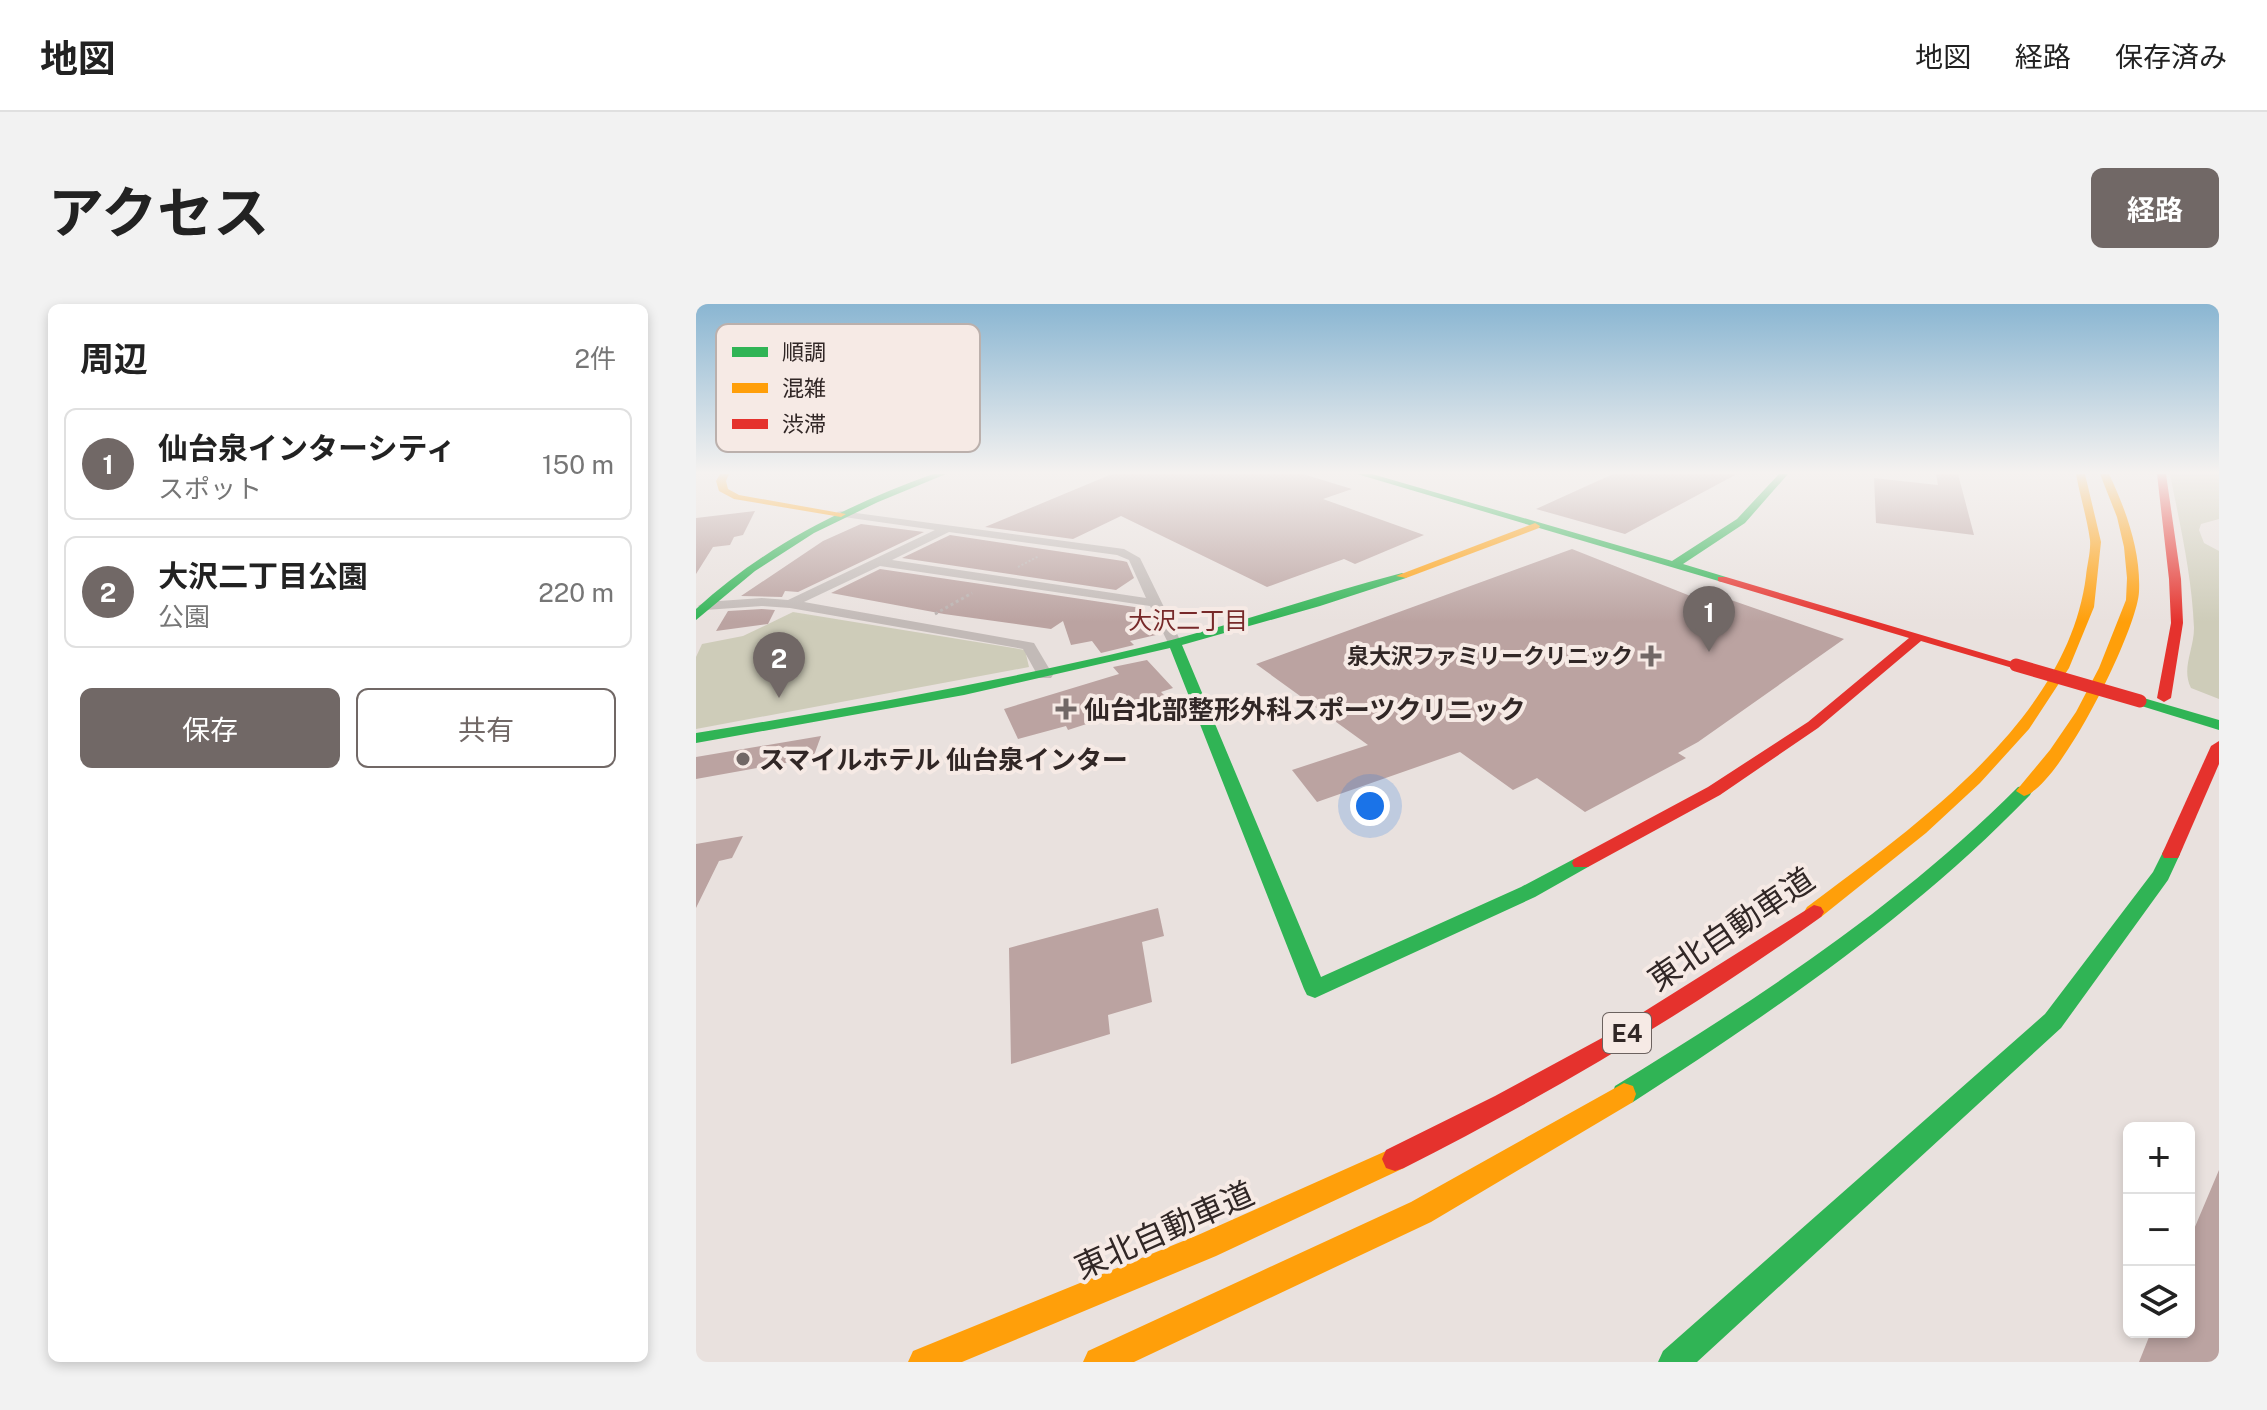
<!DOCTYPE html>
<html lang="ja">
<meta charset="utf-8">
<style>
body{margin:0;font-family:"Public Sans","Noto Sans JP",sans-serif;background:#f2f2f2;color:#222}
.controls{position:absolute;right:24px;bottom:24px;display:grid;overflow:hidden;border-radius:12px;box-shadow:0 4px 12px #0003}
.controls button{width:72px;height:72px;display:grid;place-items:center;padding:0;border:0;border-bottom:2px solid #e0e0e0;background:#fff;color:#222;font:40px sans-serif}
.you{position:absolute;left:674px;top:502px;width:28px;height:28px;margin:-20px;border:6px solid #fff;border-radius:50%;background:#1a73e8;box-shadow:0 0 0 12px #1a73e833}
.badge{display:grid;place-items:center;width:52px;height:52px;border-radius:50%;background:#716866;color:#fff;font-size:26px;font-weight:700}
.pin{position:absolute;translate:-50% -66px;filter:drop-shadow(0 2px 4px #0008)}
.pin::after{content:'';position:absolute;top:42px;width:28px;height:24px;background:inherit;clip-path:polygon(0 0,100% 0,50% 100%)}
.list{margin:0;padding:0;list-style:none}
h2{display:flex;justify-content:space-between;align-items:center;height:104px;margin:0;padding:0 32px;font-size:34px}
h2 small{font-size:26px;font-weight:400;color:#767676}
.list li{display:grid;grid-template-columns:52px 1fr auto;gap:24px;align-items:center;box-sizing:border-box;height:112px;margin:0 16px 16px;padding:0 16px;border:2px solid #e0e0e0;border-radius:12px}
.list b{display:block;font-size:30px;white-space:nowrap}
.list p{margin:0;font-size:26px;white-space:nowrap;color:#767676}
.list em{font-size:26px;font-style:normal;color:#767676}
.actions{display:flex;gap:16px;padding:24px 32px}
.actions a{flex:1;padding:18px 0;border:2px solid #716866;border-radius:12px;text-align:center;font-size:28px;color:#716866}
.actions .main{background:#716866;color:#fff}
.icon{flex:none;width:44px;height:44px;fill:none;stroke:currentColor;stroke-width:2;stroke-linecap:round;stroke-linejoin:round}
.map{position:relative;flex:none;width:1523px;height:1058px;overflow:hidden;border-radius:12px}
header{display:flex;align-items:center;gap:48px;box-sizing:border-box;height:112px;padding:0 40px;background:#fff;border-bottom:2px solid #e0e0e0}
header strong{font-size:38px}
nav{display:flex;gap:44px;margin-inline-start:auto;font-size:28px}
.intro{display:flex;align-items:center;justify-content:space-between;box-sizing:border-box;height:192px;padding:0 48px}
h1{margin:0;font-size:56px}
.button{padding:20px 36px;border-radius:12px;background:#716866;color:#fff;font-size:28px;font-weight:700}
main{display:flex;gap:48px;padding:0 48px}
aside{flex:1;background:#fff;border-radius:12px;box-shadow:0 4px 12px #0003}
.map>svg:first-child{display:block}
.green{fill:#ceccb9}
.building{fill:#bba3a1}
.lines{fill:none;stroke-linecap:round;stroke-linejoin:round}
.path-far1{stroke:#bab2b0;stroke-width:2;stroke-dasharray:2 2;stroke-linecap:butt}
.path{stroke:#bab2b0;stroke-width:3;stroke-dasharray:3 3;stroke-linecap:butt}
.street{fill:#c2bab7;fill-rule:evenodd}
.fast{fill:#30b455;fill-rule:evenodd}
.slow{fill:#ff9f0a;fill-rule:evenodd}
.jam{fill:#e5322d;fill-rule:evenodd}
.jam-bridge{stroke:#e5322d;stroke-width:13}
.poi-dot{fill:#716866;stroke:#f6eae5;stroke-width:3}
.labels{text-anchor:middle;dominant-baseline:central;stroke-width:8;stroke-linejoin:round;paint-order:stroke}
.far-poi-label{font-size:22px;font-weight:bold;fill:#312726;stroke:#f6eae5;text-anchor:end}
.far-neighbourhood-label{font-size:24px;fill:#772929;stroke:#f6eae5}
.shield{fill:#f6eae5;stroke:#6c625f;stroke-width:2}
.shield-label{font-size:24px;font-weight:bold;fill:#312726}
.poi-label{font-size:26px;font-weight:bold;fill:#312726;stroke:#f6eae5;text-anchor:start}
.near-street-label{font-size:32px;fill:#312726;stroke:#f6eae5}
.key{fill:#f6eae5;stroke:#bbb0ac;stroke-width:2}
.key-label{font-size:22px;fill:#312726}
</style>
<header>
<strong>地図</strong>
<nav><a>地図</a><a>経路</a><a>保存済み</a></nav>
</header>
<div class="intro"><h1>アクセス</h1><a class="button">経路</a></div>
<main>
<aside>
<h2>周辺<small>2件</small></h2>
<ul class="list">
<li><span class="badge">1</span><div><b>仙台泉インターシティ</b><p>スポット</p></div><em>150 m</em></li>
<li><span class="badge">2</span><div><b>大沢二丁目公園</b><p>公園</p></div><em>220 m</em></li>
</ul>
<div class="actions"><a class="main">保存</a><a>共有</a></div>
</aside>
<div class="map">
<svg width="1523" height="1058" viewBox="0 0 1523 1058">
<rect width="100%" height="100%" fill="#e9e1de"/>
<!-- green -->
<g class="green">
<path d="M 1474,170 L 1523,170 L 1523,215 L 1505,220 L 1503,226 L 1508,239 L 1523,247 L 1523,395 L 1495,384 C 1485,364 1498,346 1498,324 C 1496,272 1484,221 1474,170 Z"/>
<polygon points="97,308 329,346 333,363 0,425 0,353 6,340 47,332"/>
</g>
<!-- building -->
<g class="building">
<polygon points="416,170 607,170 656,185 627,195 728,231 659,260 648,255 571,283 425,212 377,235 289,223"/>
<polygon points="917,170 1041,170 929,230 840,205"/>
<polygon points="1240,170 1262,170 1278,231 1180,219 1178,174 1242,181"/>
<polygon points="59,207 47,231 38,233 34,241 17,243 0,270 0,214"/>
<polygon points="165,220 228,228 102,288 89,287 86,293 45,292 127,237"/>
<polygon points="254,231 427,257 431,258 438,274 420,286 206,254"/>
<polygon points="876,245 997,293 1009,287 1148,335 1002,438 982,449 990,454 889,508 841,474 817,486 764,448 621,498 596,466 672,441 560,360"/>
<polygon points="184,265 445,304 460,331 434,337 438,341 405,349 396,337 375,341 367,317 355,325 248,310 135,289"/>
<polygon points="66,305 79,306 72,320 20,327 32,307"/>
<polygon points="451,356 477,384 465,388 471,394 372,426 370,422 322,435 308,405 423,370 417,363"/>
<polygon points="125,432 117,454 0,475 0,453"/>
<polygon points="47,532 36,554 23,557 0,604 0,540"/>
<polygon points="462,604 468,632 446,638 456,698 412,711 414,730 315,760 313,644"/>
<polygon points="1523,866 1523,1058 1443,1058 1455,1028 1493,1028 1493,937"/>
</g>
<g class="lines">
<!-- path-far1 -->
<polyline class="path-far1" points="322,263 343,252"/>
<!-- path -->
<polyline class="path" points="239,310 276,289"/>
<!-- street -->
<path class="street" d="M 145,207 L 428,245 L 444,254 L 486,340 L 479,344 L 474,343 L 454,302 L 184,262 L 108,298 L 338,339 L 357,371 L 355,374 L 343,374 L 327,345 L 94,304 L 66,302 L 9,306 L 2,302 L 9,298 L 66,294 L 92,296 L 239,226 L 141,212 L 141,208 ZM 253,228 L 421,251 L 433,256 L 450,294 L 196,256 Z"/>
<!-- fast -->
<g class="fast">
<path d="M 237,170 L 250,170 L 182,198 L 118,229 L 59,267 L 0,316 L 0,305 C 69,242 149,202 237,170 Z"/>
<polygon points="661,170 676,170 976,257 1041,215 1083,170 1092,170 1049,219 987,260 1030,273 1030,277 1026,278"/>
<path d="M 706,269 L 712,272 L 710,274 L 624,302 L 486,341 L 625,673 L 825,583 L 878,555 L 892,555 L 894,559 L 892,563 L 839,593 L 619,694 L 611,691 L 608,685 L 474,344 L 268,391 L 0,439 L 0,429 C 148,405 296,379 443,344 C 532,323 618,292 706,269 Z"/>
<polygon points="1444,393 1523,416 1523,426 1439,400 1439,394"/>
<path d="M 1328,482 L 1334,483 L 1336,487 L 1334,491 C 1216,613 1079,706 937,798 L 928,801 L 919,798 L 916,790 L 919,782 C 1063,694 1202,603 1322,483 Z"/>
<polygon points="1475,544 1484,550 1472,576 1365,724 1001,1058 962,1058 967,1047 1349,710 1457,568 1468,546"/>
</g>
<!-- slow -->
<g class="slow">
<polygon points="24,170 33,170 30,177 32,185 43,191 150,210 145,213 38,195 23,187 20,177"/>
<path d="M 1380,170 L 1389,170 L 1405,238 L 1398,303 L 1373,364 L 1333,425 L 1284,479 L 1230,529 L 1125,613 L 1111,613 L 1108,608 L 1111,603 C 1219,522 1372,416 1390,272 C 1391,261 1395,247 1394,236 C 1391,214 1384,192 1380,170 Z"/>
<path d="M 1404,170 L 1413,170 C 1430,206 1445,247 1443,288 C 1441,326 1364,483 1328,492 L 1320,487 L 1354,446 L 1380,408 L 1403,364 L 1430,296 L 1431,274 L 1428,243 L 1421,213 Z"/>
<polygon points="839,219 844,222 843,224 710,274 700,272"/>
<polygon points="928,779 937,782 940,790 937,798 735,918 438,1058 387,1058 392,1047 715,898"/>
<polygon points="699,843 708,846 712,855 708,864 520,952 266,1058 212,1058 217,1047 502,931"/>
</g>
<!-- jam -->
<g class="jam">
<polygon points="1461,170 1470,170 1485,275 1487,319 1475,394 1468,398 1461,394 1475,319 1473,275"/>
<polygon points="1022,273 1030,273 1327,361 1320,365 1225,337 1122,424 1024,491 892,563 878,563 876,559 878,555 1012,483 1112,418 1213,334 1022,277"/>
<polygon points="1523,437 1523,460 1484,550 1482,554 1468,554 1466,550 1515,442"/>
<path d="M 1118,601 L 1125,603 L 1128,608 L 1125,613 C 992,708 854,790 708,864 L 699,867 L 690,864 L 686,855 L 690,846 L 799,792 L 906,734 Z"/>
</g>
<!-- jam-bridge -->
<polyline class="jam-bridge" points="1320,361 1444,397"/>
</g>
<!-- sky -->
<linearGradient id="sky" x2="0" y2="1"><stop stop-color="#8ab6d2"/><stop offset="0.53" stop-color="#f5f2f0"/><stop offset="1" stop-color="#f5f2f0" stop-opacity="0"/></linearGradient>
<rect width="1523" height="318" fill="url(#sky)"/>
<!-- markers -->
<g class="poi-dot">
<path d="M951 340h8v8h8v8h-8v8h-8v-8h-8v-8h8z"/>
<path d="M366 393h8v8h8v8h-8v8h-8v-8h-8v-8h8z"/>
<circle cx="47" cy="455" r="8"/>
</g>
<g class="labels">
<!-- far-poi labels -->
<g class="far-poi-label">
<text x="937" y="352">泉大沢ファミリークリニック</text>
</g>
<!-- far-neighbourhood labels -->
<g class="far-neighbourhood-label">
<text x="492" y="316">大沢二丁目</text>
</g>
<!-- shield labels -->
<rect class="shield" x="907" y="709" width="48" height="40" rx="6"/>
<g class="shield-label">
<text x="931" y="729">E4</text>
</g>
<!-- poi labels -->
<g class="poi-label">
<text x="388" y="405">仙台北部整形外科スポーツクリニック</text>
<text x="63" y="455">スマイルホテル 仙台泉インター</text>
</g>
<!-- near-street labels -->
<g class="near-street-label">
<text transform="translate(1035 625) rotate(-34)">東北自動車道</text>
<text transform="translate(468 926) rotate(-24)">東北自動車道</text>
</g>
</g>
<!-- legend -->
<rect x="20" y="20" width="264" height="128" rx="12" class="key"/>
<rect x="36" y="43" width="36" height="10" fill="#30b455"/>
<rect x="36" y="79" width="36" height="10" fill="#ff9f0a"/>
<rect x="36" y="115" width="36" height="10" fill="#e5322d"/>
<g class="key-label">
<text x="86" y="56">順調</text>
<text x="86" y="92">混雑</text>
<text x="86" y="128">渋滞</text>
</g>
</svg>
<div class="controls">
<button>+</button>
<button>−</button>
<button><svg class="icon" aria-label="layers" viewBox="0 0 24 24"><path d="M12 4l9 5-9 5-9-5zM3 14l9 5 9-5"/></svg></button>
</div>
<div class="you"></div>
<div class="pin badge" style="left:1013px;top:348px">1</div>
<div class="pin badge" style="left:83px;top:394px">2</div>
</div>
</main>
